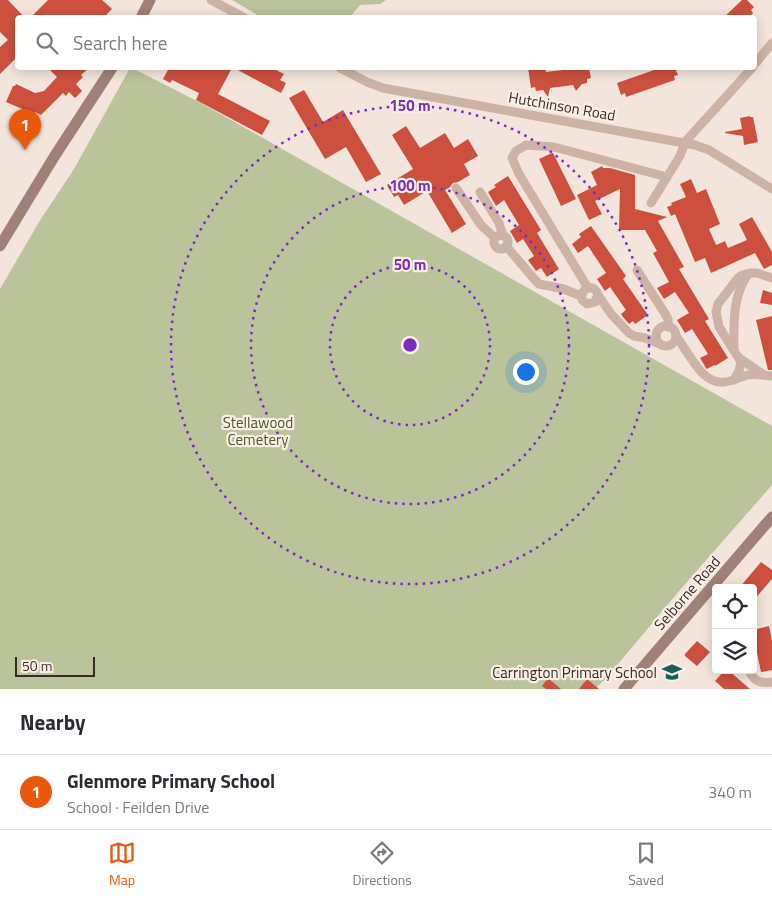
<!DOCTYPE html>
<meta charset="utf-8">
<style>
body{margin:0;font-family:"Titillium Web",sans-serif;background:#f2f2f3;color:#2b2b33}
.controls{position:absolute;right:15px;bottom:15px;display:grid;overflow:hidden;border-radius:5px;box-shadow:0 2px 12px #0003}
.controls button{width:45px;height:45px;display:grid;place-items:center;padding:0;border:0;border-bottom:1px solid #e1e1e2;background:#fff;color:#2b2b33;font:25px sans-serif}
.scale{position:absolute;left:15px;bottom:12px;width:80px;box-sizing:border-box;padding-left:5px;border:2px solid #382b27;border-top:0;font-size:14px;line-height:18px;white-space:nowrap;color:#382b27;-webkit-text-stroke:4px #fbf0e8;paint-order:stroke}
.you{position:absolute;left:525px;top:371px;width:18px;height:18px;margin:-12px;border:4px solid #fff;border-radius:50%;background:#1a73e8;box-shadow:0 0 0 8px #1a73e833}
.badge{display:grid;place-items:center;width:32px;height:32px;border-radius:50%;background:#ea580c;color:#fff;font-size:16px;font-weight:700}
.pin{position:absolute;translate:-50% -41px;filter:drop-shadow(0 1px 2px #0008)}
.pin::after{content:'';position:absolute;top:26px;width:18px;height:15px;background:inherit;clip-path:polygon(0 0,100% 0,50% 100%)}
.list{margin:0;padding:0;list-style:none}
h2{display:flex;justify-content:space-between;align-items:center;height:65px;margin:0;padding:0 20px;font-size:21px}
h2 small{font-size:16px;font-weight:400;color:#7c7c81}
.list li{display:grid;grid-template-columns:32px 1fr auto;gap:15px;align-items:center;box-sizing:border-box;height:75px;padding:0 20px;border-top:1px solid #e1e1e2}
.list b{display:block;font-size:19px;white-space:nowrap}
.list p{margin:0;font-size:16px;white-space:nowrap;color:#7c7c81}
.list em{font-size:16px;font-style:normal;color:#7c7c81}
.icon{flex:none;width:28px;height:28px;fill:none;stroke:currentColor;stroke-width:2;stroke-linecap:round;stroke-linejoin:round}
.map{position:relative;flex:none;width:772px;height:689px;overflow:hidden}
.search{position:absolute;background:#fff;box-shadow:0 2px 12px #0003;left:15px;right:15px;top:15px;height:55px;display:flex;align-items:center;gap:12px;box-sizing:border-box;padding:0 18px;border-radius:5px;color:#7c7c81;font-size:19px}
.sheet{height:140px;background:#fff}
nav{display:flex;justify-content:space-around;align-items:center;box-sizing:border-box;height:70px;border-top:1px solid #e1e1e2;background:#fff;font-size:14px;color:#7c7c81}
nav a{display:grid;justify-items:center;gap:2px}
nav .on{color:#ea580c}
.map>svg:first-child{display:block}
.green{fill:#bbc39a}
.building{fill:#cd503f}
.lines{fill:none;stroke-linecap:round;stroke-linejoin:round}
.street{stroke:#ccb3a6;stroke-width:9}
.secondary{stroke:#a08177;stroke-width:11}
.ring{fill:none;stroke:#7b2cbf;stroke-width:2.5;stroke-dasharray:2.5 5}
.labels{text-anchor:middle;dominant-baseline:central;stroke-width:4.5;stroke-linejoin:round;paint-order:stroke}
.street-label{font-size:15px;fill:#382b27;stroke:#fbf0e8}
.park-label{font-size:15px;fill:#4c582a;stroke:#fbf0e8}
.poi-label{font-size:15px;fill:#382b27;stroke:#fbf0e8;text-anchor:end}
.centre{fill:#7b2cbf;stroke:#fbf0e8;stroke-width:2.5}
.ring-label{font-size:15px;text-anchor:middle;font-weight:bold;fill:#7b2cbf;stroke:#fbf0e8;stroke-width:4.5;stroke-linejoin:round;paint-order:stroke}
</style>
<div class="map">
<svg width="772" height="689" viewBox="0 0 772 689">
<rect width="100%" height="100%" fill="#f3e5db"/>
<!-- green -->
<g class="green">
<polygon points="232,0 386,0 380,4 360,5 350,17 261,17"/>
<polygon points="130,68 132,68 199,102 772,426 772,485 680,590 608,676 595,689 0,689 0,289 39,222 74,169"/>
</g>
<!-- building -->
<g class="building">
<polygon points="0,0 8,0 25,18 18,18 18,56 0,74 0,47 8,40 0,32"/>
<polygon points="48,0 102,0 112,9 103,18 30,18"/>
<polygon points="742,0 747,0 754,7 751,10 753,13 749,18 723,18"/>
<polygon points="48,68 89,68 81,75 83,77 76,84 82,91 75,98 69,92 66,96 63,93 41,115 35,112 34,114 6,102 13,86 15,86 16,84 35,93 44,91 57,77"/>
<polygon points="169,68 232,68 218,94 270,121 262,135 196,100 199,93 172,80 170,83 163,79"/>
<polygon points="234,68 272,68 284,74 280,80 286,83 281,93"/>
<polygon points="528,68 545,68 546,72 572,69 572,68 589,68 591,78 587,79 587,83 582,84 576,91 573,85 550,88 548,97 543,90 536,91 535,87 531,88"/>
<polygon points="660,68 675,68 678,75 674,76 675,80 626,97 625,93 621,95 617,83"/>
<polygon points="304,90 323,122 343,110 381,174 366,182 346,147 325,159 289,98"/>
<polygon points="750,116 750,117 753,117 758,142 744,145 743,136 725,133 725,132 742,129 740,118"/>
<polygon points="406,126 420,148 445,133 454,148 468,139 478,156 464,164 470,175 458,182 453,183 450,187 445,190 466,224 452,233 427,191 404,205 398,195 394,197 387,185 413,169 392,135"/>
<polygon points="552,153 553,153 576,199 561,206 539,159"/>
<polygon points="602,166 603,168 610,168 635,175 635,209 667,217 658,221 684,267 679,269 709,319 705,321 728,358 715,366 714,365 707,369 706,368 700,358 708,354 692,329 685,333 677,320 689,313 675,292 664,299 657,288 669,282 653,253 657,251 645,230 619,230 620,189 595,201 602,214 589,220 577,195 597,185 591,172"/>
<polygon points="508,176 541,230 537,233 559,269 547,277 541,268 536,271 528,260 534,256 523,239 517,243 510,231 519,225 504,200 496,206 488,192 496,187 494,185"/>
<polygon points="691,179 697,193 706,189 720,224 709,229 716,245 725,241 728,248 747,240 739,224 752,217 772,252 772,265 764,269 755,253 711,273 705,258 695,262 675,214 671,216 667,207 672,205 671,203 686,197 680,184"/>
<polygon points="591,226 626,276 623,279 648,315 635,324 633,321 629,324 623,317 621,314 626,310 610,287 605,291 597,279 606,273 588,246 578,253 572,244 581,237 579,234"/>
<polygon points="763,290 772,293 772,305 760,303"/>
<polygon points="772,316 772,370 768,370 756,320"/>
<polygon points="761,562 772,570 772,579 753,601 753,588 739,588"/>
<polygon points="769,626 772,641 772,670 762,672 761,672 755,643 753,643 753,630"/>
<polygon points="697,641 710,652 697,666 685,656 685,654"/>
<polygon points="725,670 728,670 750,689 724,689 715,681"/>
<polygon points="548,678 561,689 546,689 542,686"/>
<polygon points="587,679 599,689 579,689"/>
</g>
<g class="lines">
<!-- street -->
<g class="street">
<polyline points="211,0 245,18"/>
<polyline points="754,65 772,43"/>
<polyline points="340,68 367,82 383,88 695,145 709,150 772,189"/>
<polyline points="456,188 481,225 495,238"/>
<polyline points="480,192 499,223 503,236"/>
<polyline points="651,203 680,156 685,142 752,68"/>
<circle cx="501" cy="242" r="7"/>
<path d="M 506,246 L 536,281 L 539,284 L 564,289 L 581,296 L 583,301 L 587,304 L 595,302 L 598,295 C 596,288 591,286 585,289 L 581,296"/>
<polyline points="637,270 664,312 668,319 668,327"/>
<polyline points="588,288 519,174 512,158 516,151 526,145 554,147 667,177"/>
<polyline points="598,295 611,314 629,333 634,336 645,338 660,344"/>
<circle cx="666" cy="336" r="10"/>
<path d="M 676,336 C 688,351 702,386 725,382 C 733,381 740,377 748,375 C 756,373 764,376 772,376"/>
<path d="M 734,350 C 734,322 732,298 748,274"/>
<polyline points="739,358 764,375"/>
<polyline points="734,380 739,371 741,362 719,327 716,312 718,304 738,278 742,275 750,273 757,273 772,278"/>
<path d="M 749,670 C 753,681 761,684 772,682"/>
</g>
<!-- secondary -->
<g class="secondary">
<polyline points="141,18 150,0"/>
<polyline points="0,246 54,157 112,68"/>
<polyline points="624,689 772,517"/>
</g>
</g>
<!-- distance rings -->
<g class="ring">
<circle cx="410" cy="345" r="80"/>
<circle cx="410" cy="345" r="159"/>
<circle cx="410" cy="345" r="239"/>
</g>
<!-- icons -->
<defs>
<symbol id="school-bare" viewBox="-9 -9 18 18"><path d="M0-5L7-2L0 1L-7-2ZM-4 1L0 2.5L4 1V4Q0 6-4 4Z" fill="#1a5c58" stroke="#fbf0e8" stroke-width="2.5" paint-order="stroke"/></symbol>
</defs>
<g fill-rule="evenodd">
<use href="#school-bare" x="658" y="658" width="28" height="28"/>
</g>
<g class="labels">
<!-- street labels -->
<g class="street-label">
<text transform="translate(562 106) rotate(10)">Hutchinson Road</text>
<text transform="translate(687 593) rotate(-49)">Selborne Road</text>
</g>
<!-- park labels -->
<g class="park-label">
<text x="258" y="422">Stellawood<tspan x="258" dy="17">Cemetery</tspan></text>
</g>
<!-- poi labels -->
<g class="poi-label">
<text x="657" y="672">Carrington Primary School</text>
</g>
</g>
<circle cx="410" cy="345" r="8" class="centre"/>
<g class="ring-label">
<text x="410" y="111">150 m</text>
<text x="410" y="191">100 m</text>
<text x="410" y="270">50 m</text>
</g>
</svg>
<div class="controls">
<button><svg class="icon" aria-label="locate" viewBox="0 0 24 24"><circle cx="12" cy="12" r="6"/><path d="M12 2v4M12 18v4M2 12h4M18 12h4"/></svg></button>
<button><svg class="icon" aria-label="layers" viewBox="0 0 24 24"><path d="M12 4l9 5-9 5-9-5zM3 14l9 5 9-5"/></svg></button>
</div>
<div class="scale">50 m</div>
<div class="you"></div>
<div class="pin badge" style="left:25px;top:150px">1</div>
<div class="search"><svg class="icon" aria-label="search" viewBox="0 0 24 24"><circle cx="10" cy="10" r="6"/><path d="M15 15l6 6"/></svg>Search here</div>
</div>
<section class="sheet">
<h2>Nearby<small></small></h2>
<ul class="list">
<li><span class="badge">1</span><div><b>Glenmore Primary School</b><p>School · Feilden Drive</p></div><em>340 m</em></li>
</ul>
</section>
<nav>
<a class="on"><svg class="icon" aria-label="map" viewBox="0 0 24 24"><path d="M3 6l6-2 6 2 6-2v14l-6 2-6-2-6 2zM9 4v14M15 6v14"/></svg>Map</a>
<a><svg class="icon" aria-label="directions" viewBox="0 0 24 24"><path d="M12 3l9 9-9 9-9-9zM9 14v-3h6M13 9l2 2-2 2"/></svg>Directions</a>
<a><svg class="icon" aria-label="saved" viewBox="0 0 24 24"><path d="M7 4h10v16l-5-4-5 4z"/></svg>Saved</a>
</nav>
